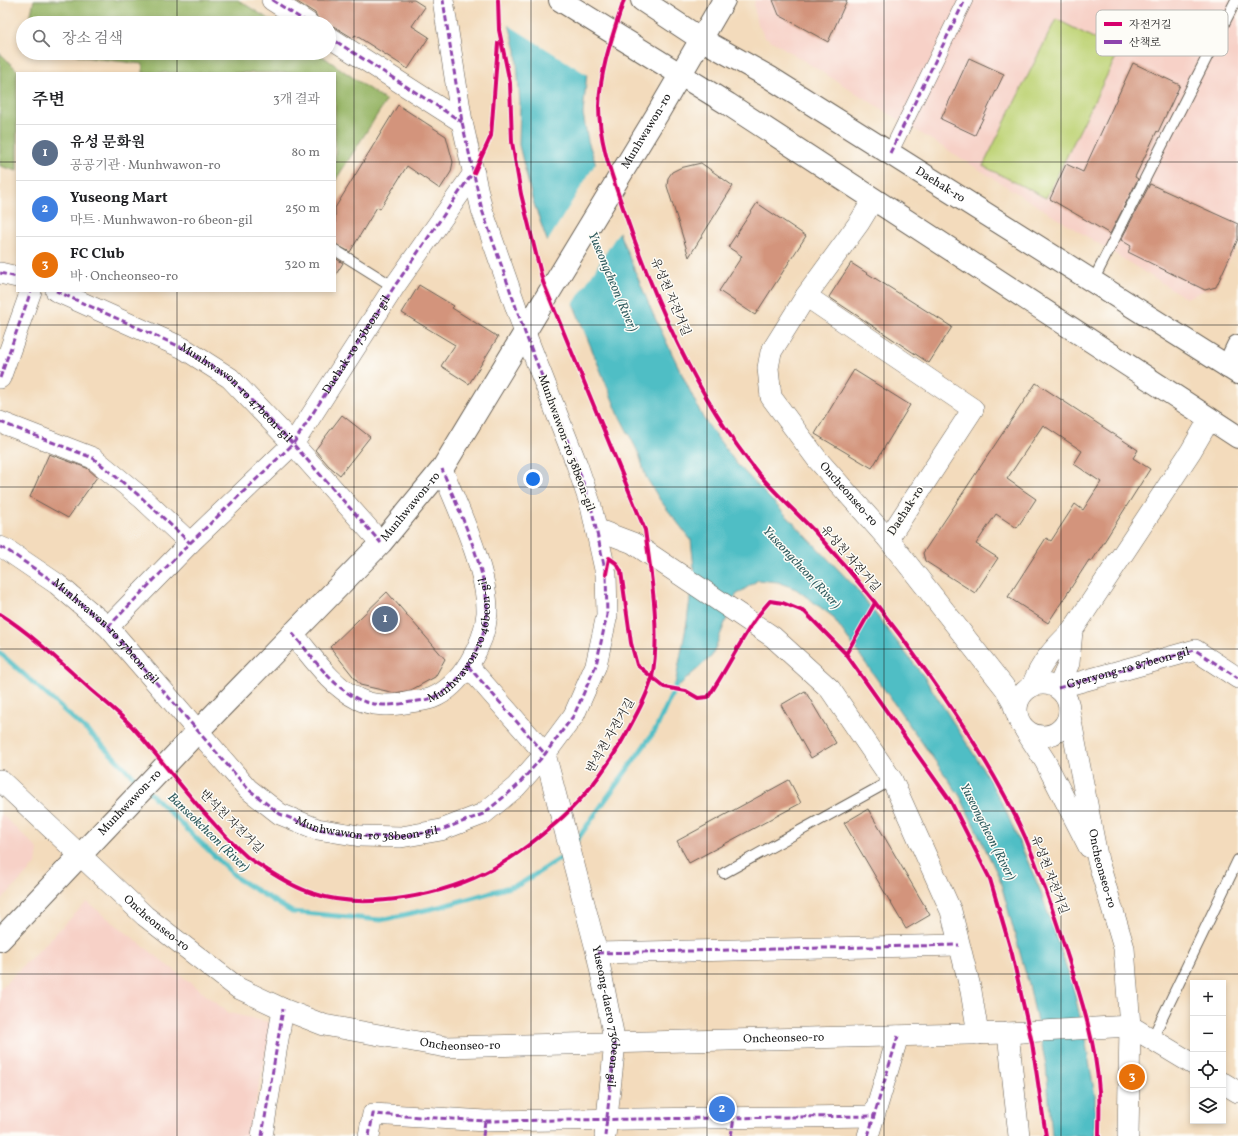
<!DOCTYPE html>
<html lang="ko">
<meta charset="utf-8">
<style>
body{margin:0;font-family:Vollkorn,"Noto Serif KR",serif;background:#f6f6f6;color:#202124}
.controls{position:absolute;right:12px;bottom:12px;display:grid;overflow:hidden;border-radius:0px;box-shadow:0 2px 6px #0003}
.controls button{width:36px;height:36px;display:grid;place-items:center;padding:0;border:0;border-bottom:1px solid #e0e0e0;background:#fff;color:#202124;font:20px sans-serif}
.you{position:absolute;left:533px;top:479px;width:14px;height:14px;margin:-10px;border:3px solid #fff;border-radius:50%;background:#1a73e8;box-shadow:0 0 0 6px #1a73e833}
.badge{display:grid;place-items:center;width:26px;height:26px;border-radius:50%;background:#b45309;color:#fff;font-size:13px;font-weight:700}
.pin{position:absolute;translate:-50% -50%;border:2px solid #fff;box-shadow:0 1px 4px #0006}
.list{margin:0;padding:0;list-style:none}
h2{display:flex;justify-content:space-between;align-items:center;height:52px;margin:0;padding:0 16px;font-size:17px}
h2 small{font-size:13px;font-weight:400;color:#757577}
.list li{display:grid;grid-template-columns:26px 1fr auto;gap:12px;align-items:center;box-sizing:border-box;height:56px;padding:0 16px;border-top:1px solid #e0e0e0}
.list b{display:block;font-size:15px;white-space:nowrap}
.list p{margin:0;font-size:13px;white-space:nowrap;color:#757577}
.list em{font-size:13px;font-style:normal;color:#757577}
.icon{flex:none;width:22px;height:22px;fill:none;stroke:currentColor;stroke-width:2;stroke-linecap:round;stroke-linejoin:round}
.map{position:relative;flex:none;width:1238px;height:1136px;overflow:hidden}
.search{position:absolute;background:#fff;box-shadow:0 2px 6px #0003;left:16px;top:16px;width:320px;height:44px;display:flex;align-items:center;gap:10px;box-sizing:border-box;padding:0 14px;border-radius:22px;color:#757577;font-size:15px}
.panel{position:absolute;background:#fff;box-shadow:0 2px 6px #0003;left:16px;top:72px;width:320px;height:220px;border-radius:0px}
.map>svg:first-child{display:block}
.built{fill:#f7d1c7}
.green{fill:#c0d478;stroke:#6e784a}
.forest{fill:#98b668;stroke:#5a6942}
.water{fill:#50bec5;stroke:#366d70}
.pier{fill:#f3dbbc}
.lines{fill:none;stroke-linecap:round;stroke-linejoin:round}
.stream{stroke:#50bec5;stroke-width:5}
.building{fill:#d3947b}
.service-casing{stroke:#675f54;stroke-width:12}
.pedestrian-casing{stroke:#675f54;stroke-width:16}
.minor-casing{stroke:#675f54;stroke-width:22}
.tertiary-casing{stroke:#675f54;stroke-width:24}
.service{stroke:#fff;stroke-width:10}
.pedestrian{stroke:#fff;stroke-width:15}
.minor{stroke:#fff;stroke-width:21}
.tertiary{stroke:#fff;stroke-width:22}
.quiet{stroke:#8e44ad;stroke-width:3;stroke-dasharray:6 3;stroke-linecap:butt}
.cycleway-casing{stroke:#fdfcf7;stroke-width:6}
.cycleway{stroke:#d6006c;stroke-width:4}
.grid{fill:none;stroke:#1c1c1c;stroke-width:1;stroke-opacity:0.55}
.labels{text-anchor:middle;dominant-baseline:central;stroke-width:3;stroke-linejoin:round;paint-order:stroke}
.street-label{font-size:12px;fill:#1c1c1c;stroke:#fdfcf7}
.water-label{font-size:13px;font-style:italic;fill:#315d60;stroke:#fdfcf7}
.key{fill:#fdfcf7;stroke:#bab9b5;stroke-width:1}
.key-label{font-size:11px;fill:#1c1c1c}
</style>
<div class="map">
<svg width="1238" height="1136" viewBox="0 0 1238 1136">
<rect width="100%" height="100%" fill="#fdfcf7"/>
<filter id="ink" filterUnits="userSpaceOnUse"><feTurbulence type="fractalNoise" baseFrequency=".025" numOctaves="2"/><feDisplacementMap in="SourceGraphic" scale="8" xChannelSelector="R" yChannelSelector="G"/><feConvolveMatrix kernelMatrix="1 2 1 2 8 2 1 2 1" color-interpolation-filters="sRGB"/></filter>
<filter id="wash" filterUnits="userSpaceOnUse"><feTurbulence type="fractalNoise" baseFrequency=".012" numOctaves="4" result="noise"/><feDisplacementMap in="SourceGraphic" scale="16" xChannelSelector="R" yChannelSelector="G"/><feGaussianBlur stdDeviation="0.9" result="paint"/><feColorMatrix in="noise" values="0 0 0 0 0 0 0 0 0 0 0 0 0 0 0 0 0 1.4 0 .05"/><feComposite in="paint" operator="in"/></filter>
<g filter="url(#wash)">
<rect width="100%" height="100%" fill="#f3dbbc"/>
<!-- built -->
<g class="built">
<polygon points="755,0 1238,0 1238,244 1217,285 1186,298 764,36 756,20 754,5"/>
<polygon points="0,813 38,849 36,864 0,901"/>
<polygon points="87,902 229,1013 272,1023 249,1136 0,1136 0,989"/>
</g>
<!-- green -->
<polygon class="green" points="1056,19 1119,51 1046,198 983,166"/>
<!-- forest -->
<g class="forest">
<polygon points="34,0 238,0 275,23 29,23"/>
<polygon points="0,53 20,73 17,73 17,171 0,166"/>
<polygon points="72,53 318,53 386,101 335,181 335,73 143,73 143,64 84,57"/>
</g>
<!-- water -->
<polygon class="water" points="504,6 587,72 583,114 588,141 620,235 653,314 703,418 736,463 854,586 924,677 982,767 1005,809 1040,890 1073,987 1086,1044 1095,1096 1095,1136 1052,1136 1046,1065 1030,989 999,877 960,796 832,616 796,589 778,582 758,580 736,595 712,656 674,690 687,622 694,567 691,540 660,500 646,477 639,454 618,413 545,235 532,198 519,145 520,103 516,50"/>
<!-- pier -->
<g class="pier">
<polygon points="504,0 607,0 589,76 507,24 502,7"/>
<polygon points="597,161 620,230 572,306 546,244"/>
</g>
<g class="lines">
<!-- stream -->
<g class="stream">
<polyline points="0,653 96,739 141,784"/>
<polyline points="148,791 238,879 292,912 381,920 443,906 520,884 566,855"/>
<polyline points="574,844 656,729 676,685"/>
</g>
</g>
<g id="blocks">
<!-- building -->
<g class="building">
<polygon points="294,0 414,0 425,7 412,26 429,37 408,69 355,35 353,38 335,27 329,25 329,23 320,23 315,13"/>
<polygon points="773,0 847,0 828,42 779,15"/>
<polygon points="969,58 1004,74 975,135 941,119"/>
<polygon points="1133,63 1180,85 1158,132 1157,131 1135,177 1138,179 1110,234 1050,199 1066,164 1083,172"/>
<polygon points="398,105 446,136 453,162 451,172 440,189 407,166 380,209 377,207 350,252 335,244 335,208"/>
<polygon points="701,163 733,186 689,257 667,186 668,178 672,172 680,168"/>
<polygon points="1150,184 1238,224 1238,239 1216,287 1205,290 1128,252 1131,246 1121,240"/>
<polygon points="757,203 806,236 755,315 719,291 742,256 728,247"/>
<polygon points="335,258 343,263 335,276"/>
<polygon points="851,263 952,327 929,363 829,297"/>
<polygon points="419,285 454,306 452,308 498,337 469,384 441,366 455,345 402,313"/>
<polygon points="854,370 910,405 872,468 815,434"/>
<polygon points="1036,383 1138,450 1133,458 1150,469 1092,561 1089,560 1048,623 1008,597 1046,538 1051,541 1075,504 1083,510 1101,482 1074,464 1082,451 1043,425 1007,479 1036,499 1017,528 996,514 976,544 998,558 975,593 925,561 923,553"/>
<polygon points="342,415 370,437 340,475 329,466 315,450"/>
<polygon points="49,454 87,468 97,477 68,518 30,497"/>
<polygon points="387,592 445,659 435,677 411,690 395,693 360,685 330,647"/>
<polygon points="805,691 836,743 811,758 781,705"/>
<polygon points="789,780 801,803 689,863 677,841"/>
<polygon points="868,809 930,915 906,929 844,823"/>
</g>
</g>
</g>
<g filter="url(#ink)">
<use href="#blocks" fill-opacity="0" stroke="#675f54" stroke-width="1"/>
<g class="lines">
<defs>
<g id="service">
<polyline points="335,250 394,287"/>
<polyline points="1093,281 1236,0"/>
<polyline points="724,873 892,780"/>
<polyline points="1152,1039 1238,860"/>
</g>
<polyline id="pedestrian" points="890,153 965,0"/>
<g id="minor">
<polyline points="272,0 308,23"/>
<polyline points="329,37 462,122"/>
<path id="s1" d="M 873,200 L 859,223 L 806,296 L 771,352 L 768,368 L 771,397 L 817,459 L 888,539 L 1005,688 L 1012,700 L 1017,715"/>
<polyline points="0,273 17,277"/>
<polyline points="56,291 183,348 230,378 293,444 381,543"/>
<polyline points="806,296 973,409 888,539"/>
<polyline points="0,378 31,291"/>
<polyline points="0,422 93,458 142,498 190,543"/>
<polyline points="596,529 633,543 773,637 830,689 892,780 951,911 971,991 978,1034"/>
<polyline points="0,547 7,550 57,584 108,627 248,789 280,814 317,829 360,836 401,837 441,830 483,814 516,787 545,754 574,715 596,665 607,615 606,574 591,506 577,465 525,333 482,210 462,122 443,0"/>
<polyline points="108,627 190,543 293,444 394,287 474,173"/>
<path d="M 292,633 C 312,656 331,686 358,699 C 372,706 391,706 406,703 C 414,701 424,701 432,698 C 462,686 485,643 487,613 C 488,570 458,509 442,469"/>
<path id="s2" d="M 468,666 L 545,754 L 597,953 L 615,1043 L 605,1136"/>
<circle cx="1043" cy="710" r="26"/>
<path d="M 1032,686 C 1041,662 1054,648 1072,631 L 1191,451 L 1209,420"/>
<path id="s3" d="M 1058,688 L 1195,650 L 1238,678"/>
<polyline points="1058,688 1069,663 1072,631"/>
<path id="s4" d="M 1069,711 L 1098,861 L 1124,948 L 1130,1026 L 1128,1136"/>
<polyline points="1025,730 1045,761 1089,847"/>
<path id="s5" d="M 0,780 L 145,916 L 238,988 L 283,1009 L 324,1025 L 446,1047 L 1008,1033 L 1130,1026 L 1193,1064"/>
<polyline points="597,953 959,945"/>
<polyline points="1008,1033 1019,1136"/>
<polyline points="1223,1083 1238,1092"/>
<polyline points="262,1136 283,1009"/>
<polyline points="369,1136 373,1114 485,1121 874,1116"/>
<polyline points="868,1136 898,1036"/>
</g>
<g id="tertiary">
<polyline points="560,0 728,104 1238,437"/>
<path id="s6" d="M 642,0 L 701,39 L 769,77 L 1238,373"/>
<polyline points="1228,367 1238,346"/>
<path id="s7" d="M 0,940 L 198,731 L 381,543 L 442,469 L 658,113 L 724,0"/>
</g>
</defs>
<!-- service casing -->
<use href="#service" class="service-casing"/>
<!-- pedestrian casing -->
<use href="#pedestrian" class="pedestrian-casing"/>
<!-- minor casing -->
<use href="#minor" class="minor-casing"/>
<!-- tertiary casing -->
<use href="#tertiary" class="tertiary-casing"/>
<!-- service -->
<use href="#service" class="service"/>
<!-- pedestrian -->
<use href="#pedestrian" class="pedestrian"/>
<!-- minor -->
<use href="#minor" class="minor"/>
<!-- tertiary -->
<use href="#tertiary" class="tertiary"/>
<!-- quiet -->
<g class="quiet">
<polyline points="272,0 308,23"/>
<polyline points="329,37 462,122"/>
<polyline points="890,153 965,0"/>
<polyline points="0,273 17,277"/>
<path id="s8" d="M 56,291 L 183,348 L 230,378 L 293,444 L 381,543"/>
<polyline points="0,378 31,291"/>
<polyline points="0,422 93,458 142,498 190,543"/>
<path id="s9" d="M 0,547 L 7,550 L 57,584 L 108,627 L 248,789 L 280,814 L 317,829 L 360,836 L 401,837 L 441,830 L 483,814 L 516,787 L 545,754 L 574,715 L 596,665 L 607,615 L 606,574 L 591,506 L 577,465 L 525,333 L 482,210 L 462,122 L 443,0"/>
<path id="s10" d="M 108,627 L 190,543 L 293,444 L 394,287 L 474,171"/>
<path id="s11" d="M 292,633 C 312,656 331,686 358,699 C 372,706 391,706 406,703 C 414,701 424,701 432,698 C 462,686 485,643 487,613 C 488,570 458,509 442,469"/>
<polyline points="468,666 545,754"/>
<polyline points="1058,688 1195,650 1238,678"/>
<polyline points="597,953 959,945"/>
<polyline points="262,1136 283,1009"/>
<polyline points="369,1136 373,1114 485,1121 874,1116"/>
<polyline points="483,1136 485,1121"/>
<polyline points="605,1136 615,1043"/>
<polyline points="731,1136 734,1118"/>
<polyline points="868,1136 898,1036"/>
</g>
<defs>
<g id="cycleway">
<path d="M 624,0 C 613,35 600,69 599,106 C 599,141 611,173 622,205 C 654,299 695,395 758,473 C 776,494 797,513 816,533 C 856,577 894,625 928,674 C 965,726 1000,780 1026,839 C 1041,875 1053,911 1065,948 C 1080,995 1096,1042 1099,1091 C 1100,1106 1099,1121 1099,1136"/>
<polyline points="474,173 491,136 498,43"/>
<path d="M 606,574 L 609,558 L 616,563 L 621,571 L 631,643 L 637,665 L 664,687 L 686,691 L 698,698 L 708,697 C 729,667 746,627 770,601 L 783,603 L 805,612 L 846,654 L 951,802 L 990,879 L 1012,954 L 1032,1043 L 1046,1136"/>
<path d="M 0,614 C 33,635 61,663 90,689 C 105,702 122,715 135,730 C 172,772 204,818 246,856 C 252,861 260,865 267,870 C 281,879 296,888 312,893 C 365,912 446,895 494,868 C 516,856 536,840 556,823 C 590,794 614,758 634,719 C 641,706 649,691 652,677 C 661,633 651,574 645,530 L 543,282 L 521,194 L 512,142 L 510,83 L 499,30 L 498,0"/>
<polyline points="846,654 875,603"/>
</g>
</defs>
<!-- cycleway casing -->
<use href="#cycleway" class="cycleway-casing"/>
<!-- cycleway -->
<use href="#cycleway" class="cycleway"/>
</g>
</g>
<!-- grid -->
<path class="grid" d="M 177,0 L 177,23M 354,0 L 354,1136M 531,0 L 531,1136M 707,0 L 707,1136M 884,0 L 884,1136M 1061,0 L 1061,1136M 177,53 L 177,73M 0,162 L 17,162M 335,162 L 1238,162M 177,291 L 177,1136M 0,325 L 1238,325M 0,487 L 1238,487M 0,649 L 1238,649M 0,811 L 1238,811M 0,974 L 1238,974"/>
<g class="labels">
<!-- street labels -->
<g class="street-label">
<text stroke="none"><textPath href="#s7" startOffset="1041">Munhwawon-ro</textPath></text>
<text stroke="none"><textPath href="#s6" startOffset="351">Daehak-ro</textPath></text>
<text transform="translate(670 297) rotate(67)">유성천 자전거길</text>
<text stroke="none"><textPath href="#s10" startOffset="378">Daehak-ro 75beon-gil</textPath></text>
<text stroke="none"><textPath href="#s8" startOffset="209">Munhwawon-ro 47beon-gil</textPath></text>
<text transform="translate(566 443) rotate(70)">Munhwawon-ro 38beon-gil</text>
<text stroke="none"><textPath href="#s1" startOffset="353">Oncheonseo-ro</textPath></text>
<text stroke="none"><textPath href="#s7" startOffset="597">Munhwawon-ro</textPath></text>
<text transform="translate(906 511) rotate(-57)">Daehak-ro</text>
<text transform="translate(850 559) rotate(49)">유성천 자전거길</text>
<text stroke="none"><textPath href="#s9" startOffset="136">Munhwawon-ro 37beon-gil</textPath></text>
<text stroke="none"><textPath href="#s11" startOffset="238">Munhwawon-ro 46beon-gil</textPath></text>
<text stroke="none"><textPath href="#s3" startOffset="73">Gyeryong-ro 87beon-gil</textPath></text>
<text transform="translate(611 736) rotate(-60)">반석천 자전거길</text>
<text stroke="none"><textPath href="#s7" startOffset="189">Munhwawon-ro</textPath></text>
<text transform="translate(231 822) rotate(45)">반석천 자전거길</text>
<text stroke="none"><textPath href="#s9" startOffset="479">Munhwawon-ro 38beon-gil</textPath></text>
<text stroke="none"><textPath href="#s4" startOffset="161">Oncheonseo-ro</textPath></text>
<text transform="translate(1049 875) rotate(69)">유성천 자전거길</text>
<text stroke="none"><textPath href="#s5" startOffset="212">Oncheonseo-ro</textPath></text>
<text stroke="none"><textPath href="#s2" startOffset="387">Yuseong-daero 736beon-gil</textPath></text>
<text stroke="none"><textPath href="#s5" startOffset="872">Oncheonseo-ro</textPath></text>
<text stroke="none"><textPath href="#s5" startOffset="548">Oncheonseo-ro</textPath></text>
</g>
<!-- water labels -->
<g class="water-label">
<text transform="translate(612 282) rotate(67)">Yuseongcheon (River)</text>
<text transform="translate(801 568) rotate(47)">Yuseongcheon (River)</text>
<text transform="translate(987 832) rotate(63)">Yuseongcheon (River)</text>
<text transform="translate(208 833) rotate(44)">Banseokcheon (River)</text>
</g>
</g>
<!-- legend -->
<rect x="1096" y="10" width="132" height="46" rx="6" class="key"/>
<rect x="1104" y="22" width="18" height="4" fill="#d6006c"/>
<rect x="1104" y="40" width="18" height="4" fill="#8e44ad"/>
<g class="key-label">
<text x="1129" y="28">자전거길</text>
<text x="1129" y="46">산책로</text>
</g>
</svg>
<div class="controls">
<button>+</button>
<button>−</button>
<button><svg class="icon" aria-label="locate" viewBox="0 0 24 24"><circle cx="12" cy="12" r="6"/><path d="M12 2v4M12 18v4M2 12h4M18 12h4"/></svg></button>
<button><svg class="icon" aria-label="layers" viewBox="0 0 24 24"><path d="M12 4l9 5-9 5-9-5zM3 14l9 5 9-5"/></svg></button>
</div>
<div class="you"></div>
<div class="pin badge" style="left:385px;top:619px;background:#5c6f8a">1</div>
<div class="pin badge" style="left:722px;top:1109px;background:#3f7fe0">2</div>
<div class="pin badge" style="left:1132px;top:1077px;background:#e8710a">3</div>
<div class="search"><svg class="icon" aria-label="search" viewBox="0 0 24 24"><circle cx="10" cy="10" r="6"/><path d="M15 15l6 6"/></svg>장소 검색</div>
<section class="panel">
<h2>주변<small>3개 결과</small></h2>
<ul class="list">
<li><span class="badge" style="background:#5c6f8a">1</span><div><b>유성 문화원</b><p>공공기관 · Munhwawon-ro</p></div><em>80 m</em></li>
<li><span class="badge" style="background:#3f7fe0">2</span><div><b>Yuseong Mart</b><p>마트 · Munhwawon-ro 6beon-gil</p></div><em>250 m</em></li>
<li><span class="badge" style="background:#e8710a">3</span><div><b>FC Club</b><p>바 · Oncheonseo-ro</p></div><em>320 m</em></li>
</ul>
</section>
</div>
